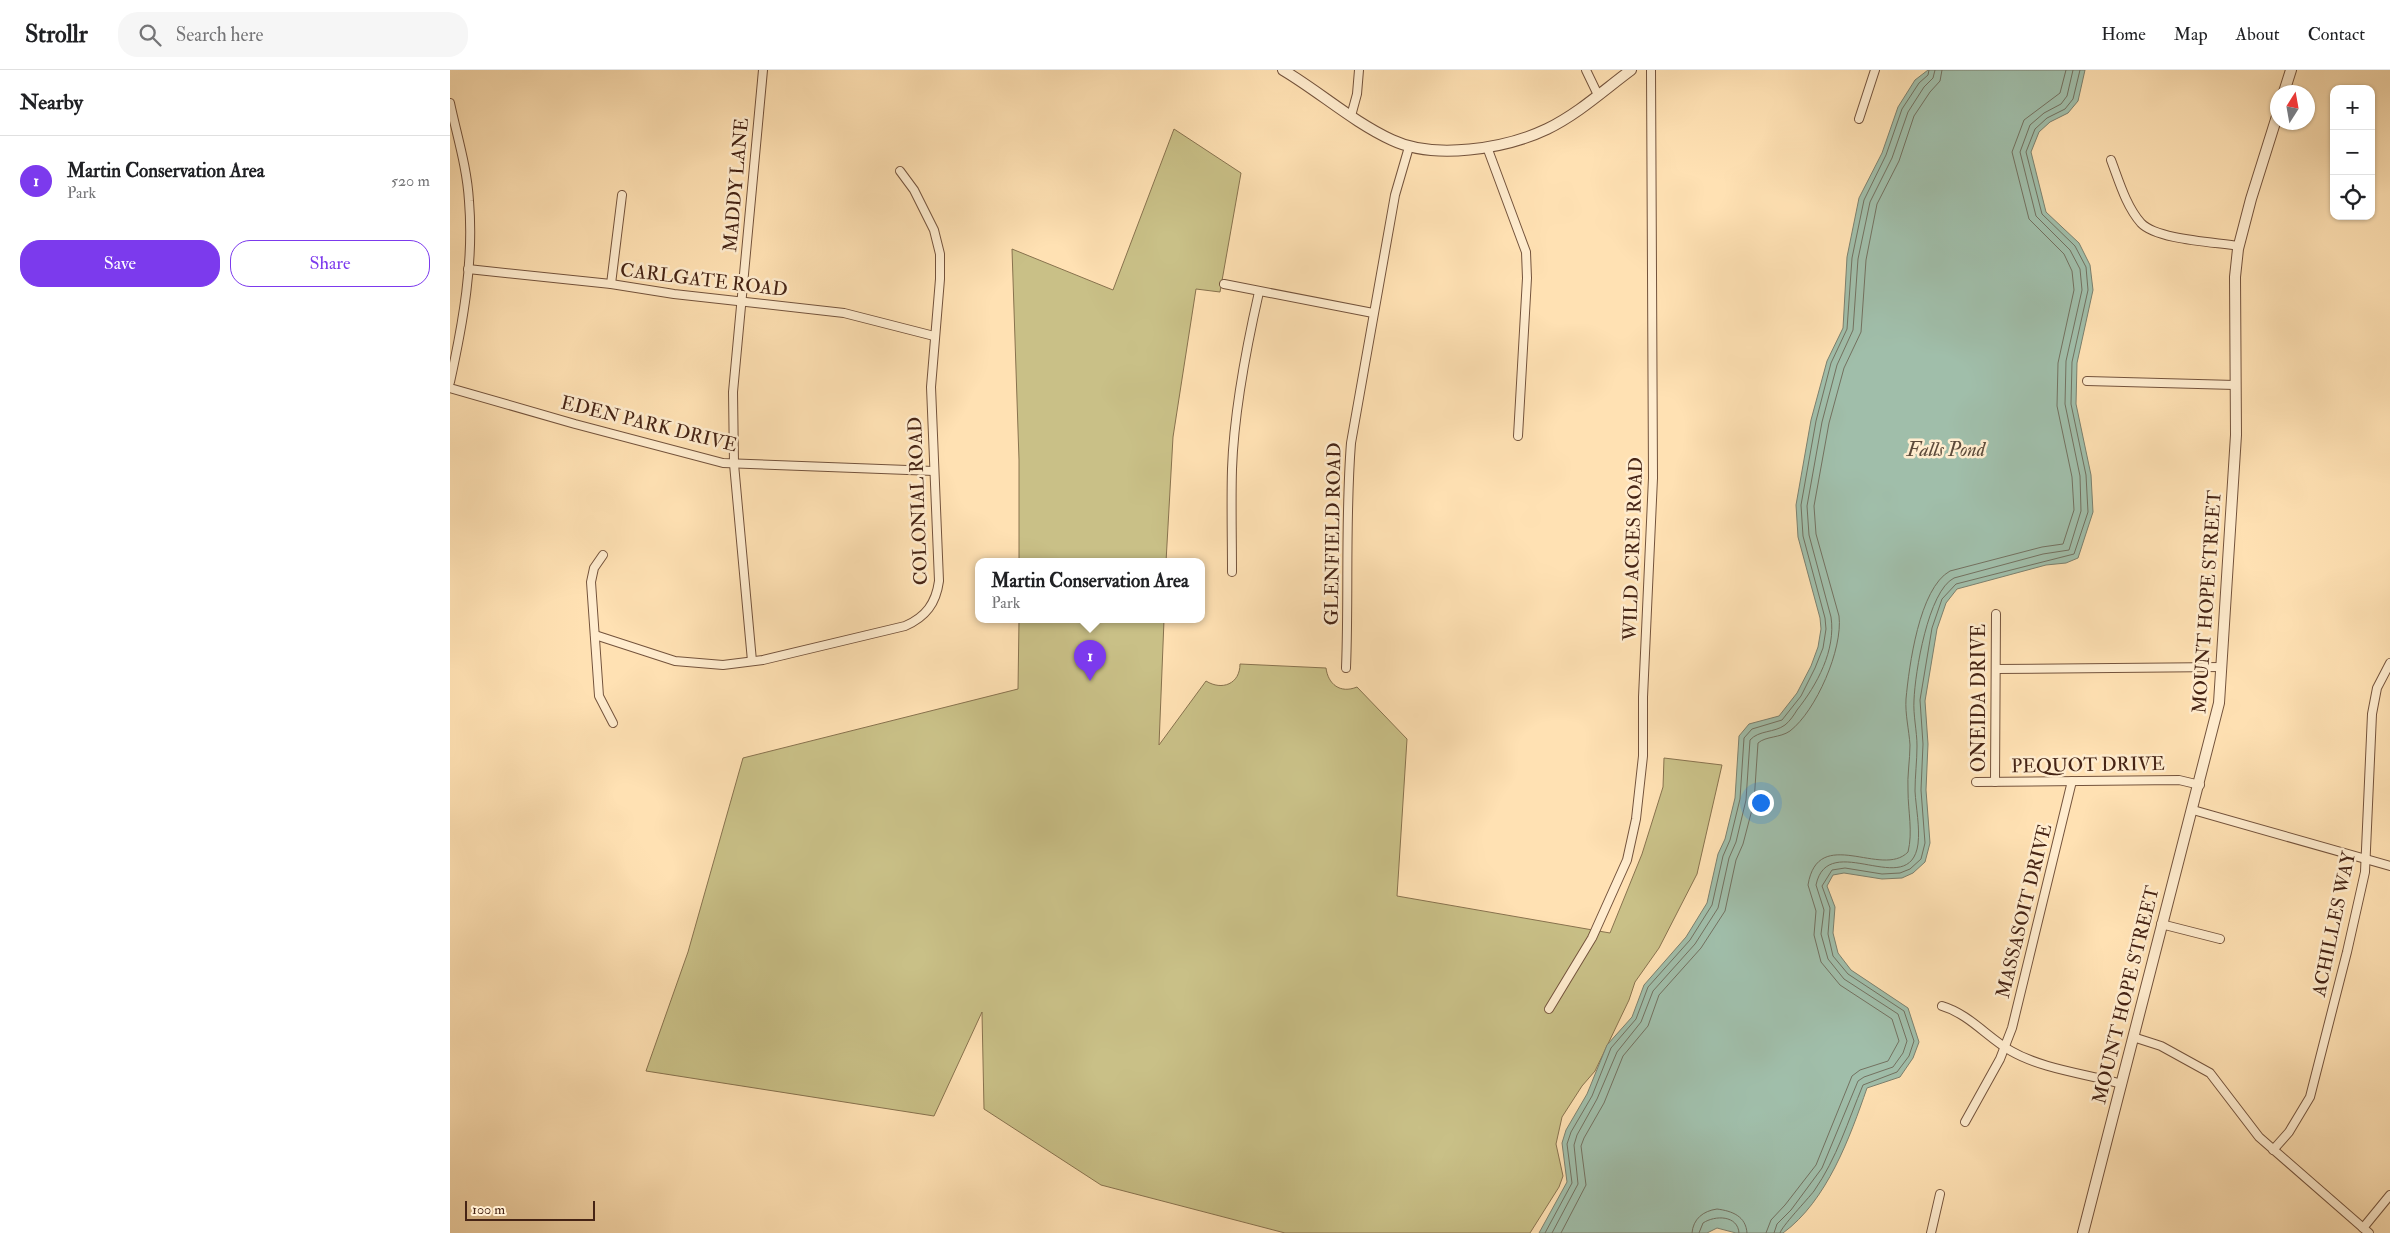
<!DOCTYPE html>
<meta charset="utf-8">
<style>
body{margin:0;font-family:"IM FELL Double Pica",serif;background:#f6f6f6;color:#202124}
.controls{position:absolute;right:15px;top:15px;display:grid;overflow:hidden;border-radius:10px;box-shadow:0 1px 4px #0004}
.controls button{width:45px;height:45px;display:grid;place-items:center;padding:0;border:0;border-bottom:1px solid #e0e0e0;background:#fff;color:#202124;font:25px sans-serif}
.compass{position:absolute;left:1820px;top:15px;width:45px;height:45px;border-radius:50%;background:#fff;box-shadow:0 1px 4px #0004;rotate:11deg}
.scale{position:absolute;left:15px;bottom:12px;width:130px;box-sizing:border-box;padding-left:5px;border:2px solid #462415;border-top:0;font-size:14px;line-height:18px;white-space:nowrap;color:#462415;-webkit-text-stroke:4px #ffecce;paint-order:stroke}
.you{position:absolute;left:1310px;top:732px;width:18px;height:18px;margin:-12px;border:4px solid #fff;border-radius:50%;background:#1a73e8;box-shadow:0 0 0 8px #1a73e833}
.badge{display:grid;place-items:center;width:32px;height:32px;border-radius:50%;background:#7c3aed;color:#fff;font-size:16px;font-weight:700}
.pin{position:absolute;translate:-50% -41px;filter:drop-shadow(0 1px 2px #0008)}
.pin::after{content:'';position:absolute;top:26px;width:18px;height:15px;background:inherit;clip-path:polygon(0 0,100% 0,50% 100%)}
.popup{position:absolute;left:525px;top:488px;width:230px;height:65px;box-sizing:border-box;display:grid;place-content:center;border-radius:10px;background:#fff;filter:drop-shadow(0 1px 4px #0005);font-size:16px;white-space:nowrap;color:#757577}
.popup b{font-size:19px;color:#202124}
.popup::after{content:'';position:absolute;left:50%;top:100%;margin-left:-10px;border:10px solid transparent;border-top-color:#fff}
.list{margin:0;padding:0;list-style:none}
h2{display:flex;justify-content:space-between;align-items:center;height:65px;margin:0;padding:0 20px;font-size:21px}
h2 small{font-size:16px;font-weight:400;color:#757577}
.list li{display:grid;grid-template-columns:32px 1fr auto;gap:15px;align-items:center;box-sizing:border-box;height:90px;padding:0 20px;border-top:1px solid #e0e0e0}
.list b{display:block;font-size:19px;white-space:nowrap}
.list p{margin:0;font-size:16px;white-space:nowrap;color:#757577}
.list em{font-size:16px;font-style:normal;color:#757577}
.actions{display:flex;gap:10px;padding:15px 20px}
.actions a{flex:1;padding:11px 0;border:1px solid #7c3aed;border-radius:20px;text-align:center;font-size:18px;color:#7c3aed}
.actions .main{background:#7c3aed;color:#fff}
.icon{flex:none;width:28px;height:28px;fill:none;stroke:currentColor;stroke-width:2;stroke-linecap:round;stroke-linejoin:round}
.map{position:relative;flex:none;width:1940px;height:1163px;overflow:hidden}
header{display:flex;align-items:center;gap:30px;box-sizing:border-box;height:70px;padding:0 25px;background:#fff;border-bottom:1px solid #e0e0e0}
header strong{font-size:24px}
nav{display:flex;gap:28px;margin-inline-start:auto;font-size:18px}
.search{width:350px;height:45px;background:#f6f6f6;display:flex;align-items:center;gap:12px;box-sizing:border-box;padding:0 18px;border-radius:20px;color:#757577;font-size:19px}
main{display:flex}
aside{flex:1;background:#fff}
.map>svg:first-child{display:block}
.green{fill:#c9c087;stroke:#88724e}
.water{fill:#a0beaa;stroke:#7c806e}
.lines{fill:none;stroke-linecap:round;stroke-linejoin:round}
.shore{stroke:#737160;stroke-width:1}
.minor-casing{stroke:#74533c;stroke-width:10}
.tertiary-casing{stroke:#74533c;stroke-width:12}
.minor{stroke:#ffecce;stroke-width:8}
.tertiary{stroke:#ffecce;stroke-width:10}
.labels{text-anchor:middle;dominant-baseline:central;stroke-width:5;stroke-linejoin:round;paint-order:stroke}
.street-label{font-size:19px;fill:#462415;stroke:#ffecce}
.water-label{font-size:20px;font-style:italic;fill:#5c4a3a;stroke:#ffecce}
</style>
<header>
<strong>Strollr</strong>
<div class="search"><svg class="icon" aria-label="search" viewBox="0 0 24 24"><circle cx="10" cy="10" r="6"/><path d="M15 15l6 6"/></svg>Search here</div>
<nav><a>Home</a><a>Map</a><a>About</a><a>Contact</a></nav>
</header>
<main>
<aside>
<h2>Nearby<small></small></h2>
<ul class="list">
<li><span class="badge">1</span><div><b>Martin Conservation Area</b><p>Park</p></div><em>520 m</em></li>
</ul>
<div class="actions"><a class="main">Save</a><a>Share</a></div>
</aside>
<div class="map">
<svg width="1940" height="1163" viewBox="0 0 1940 1163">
<rect width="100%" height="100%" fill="#ffe1b3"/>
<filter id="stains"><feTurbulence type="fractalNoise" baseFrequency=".004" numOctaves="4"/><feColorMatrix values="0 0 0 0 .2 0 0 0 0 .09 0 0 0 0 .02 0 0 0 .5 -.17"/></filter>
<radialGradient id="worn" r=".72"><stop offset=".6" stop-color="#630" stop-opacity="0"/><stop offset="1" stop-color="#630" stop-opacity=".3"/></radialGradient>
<!-- green -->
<g class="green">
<polygon points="724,59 791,103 770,222 746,219 723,367 716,492 569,492 569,390 562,179 663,220"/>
<path d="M 569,550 L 714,550 L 709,675 L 756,611 C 772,621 790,614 790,594 L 876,598 C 878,614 890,624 907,617 L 957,669 L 947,826 L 1160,863 L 1192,784 L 1213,717 L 1214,688 L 1272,695 L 1247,804 L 1209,878 L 1185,912 L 1179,930 L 1145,1001 L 1132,1016 L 1112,1047 L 1106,1074 L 1113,1106 L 1109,1117 L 1080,1163 L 835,1163 L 651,1115 L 534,1039 L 532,942 L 484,1046 L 196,1001 L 238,882 L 293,688 L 568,619 Z"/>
</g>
<!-- water -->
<path class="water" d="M 1478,0 L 1635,0 L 1628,31 L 1618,43 L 1600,52 L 1589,62 L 1581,82 L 1596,142 L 1629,173 L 1640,195 L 1643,220 L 1627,293 L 1626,334 L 1641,405 L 1643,442 L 1628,488 L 1616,493 L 1596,495 L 1507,519 L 1496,533 L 1487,559 L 1475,631 L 1478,674 L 1476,720 L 1480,773 L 1475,792 L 1463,803 L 1452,808 L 1432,809 L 1394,803 L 1383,805 L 1377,816 L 1385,837 L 1383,863 L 1388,883 L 1401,900 L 1458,938 L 1469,972 L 1463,988 L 1450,1007 L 1417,1018 C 1400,1067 1377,1131 1333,1163 L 1286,1163 L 1267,1158 L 1257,1163 L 1089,1163 L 1117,1112 L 1112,1073 L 1116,1060 L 1137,1024 L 1157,975 L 1182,947 L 1194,915 L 1236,867 L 1257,833 L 1268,784 L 1275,769 L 1285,728 L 1289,666 L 1299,654 L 1329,646 L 1347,623 L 1361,596 L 1368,577 L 1371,559 L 1370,548 L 1348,467 L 1346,435 L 1361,350 L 1377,291 L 1393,258 L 1397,187 L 1409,128 L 1432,83 L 1448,37 L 1465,10 Z"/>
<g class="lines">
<!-- shore -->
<g class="shore">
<polyline points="1095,1163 1122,1113 1117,1074 1121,1062 1142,1026 1161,978 1186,949 1198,917 1240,870 1262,835 1273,786 1280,770 1290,729 1294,668 1302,659 1332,650 1351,626 1365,598 1373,578 1376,559 1375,548 1353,466 1351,435 1366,351 1381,293 1397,259 1402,188 1414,130 1436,85 1452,39 1469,13 1478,5 1479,0"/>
<path d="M 1102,1163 L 1128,1114 L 1124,1075 L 1127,1065 L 1147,1029 L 1167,982 L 1191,952 L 1203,921 L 1245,874 L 1268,838 L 1279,788 L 1286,772 L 1296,730 L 1300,670 C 1309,660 1324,663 1335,655 C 1340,651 1344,645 1347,640 C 1367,615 1386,580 1381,547 L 1359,465 L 1357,436 L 1372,352 L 1387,295 L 1403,260 L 1408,189 L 1420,132 L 1442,88 L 1458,42 L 1474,17 L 1483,8 L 1485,0"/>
<path d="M 1111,1163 L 1136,1115 L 1131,1076 L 1134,1068 L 1154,1033 L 1173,986 L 1198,956 L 1209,925 L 1251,878 L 1275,841 L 1286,790 L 1293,774 L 1304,732 L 1308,673 C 1316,666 1330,668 1340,661 C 1366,641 1393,579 1389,546 L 1366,464 L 1364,436 L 1379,353 L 1394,298 L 1411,262 L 1416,190 L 1427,134 L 1449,91 L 1464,46 L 1480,22 L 1490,11 L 1492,0"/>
<path d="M 1242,1163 C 1243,1149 1253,1141 1267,1139 C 1282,1141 1296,1146 1297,1163"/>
<path d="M 1249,1163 L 1253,1153 C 1265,1145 1288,1145 1289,1163"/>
<path d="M 1316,1163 L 1321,1150 L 1335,1135 L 1366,1095 L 1402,1006 L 1410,1000 L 1438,991 L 1449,971 L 1442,949 L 1390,915 L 1371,892 L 1364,865 L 1366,841 L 1358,815 C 1368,754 1432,809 1458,782 C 1463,762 1458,741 1458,721 C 1457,706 1460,690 1460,675 C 1459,660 1455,644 1456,629 C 1459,597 1469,518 1500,501 L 1592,477 L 1613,474 L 1624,440 L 1622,407 L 1607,336 L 1608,293 L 1624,220 L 1622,201 L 1614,184 L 1579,149 L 1562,82 L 1574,50 L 1610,23 L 1616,0"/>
<path d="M 1324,1163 L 1327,1154 L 1341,1140 L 1372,1098 L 1408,1011 L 1414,1007 L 1443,997 L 1453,983 L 1457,971 L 1448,944 L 1394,909 L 1378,889 L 1371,864 L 1374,840 L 1366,815 C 1378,758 1460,832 1468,774 C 1470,757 1466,738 1465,721 C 1465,706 1467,691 1467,676 C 1467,661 1463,645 1464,630 C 1465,603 1478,521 1504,508 L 1593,484 L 1619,480 L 1631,441 L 1630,406 L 1615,334 L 1616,291 L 1632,220 L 1630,199 L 1620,180 L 1586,146 L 1570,82 L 1580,55 L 1594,43 L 1611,34 L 1617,26 L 1623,0"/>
<path d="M 1330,1163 C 1331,1157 1358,1129 1364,1121 C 1387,1088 1398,1051 1413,1015 L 1447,1002 L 1459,986 L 1464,971 L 1454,941 L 1398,904 L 1383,886 L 1378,864 L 1380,838 L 1372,816 L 1382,800 L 1395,798 L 1432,804 L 1450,803 L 1460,799 L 1471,789 L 1475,773 L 1471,720 L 1473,674 L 1470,630 L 1482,558 L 1492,529 L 1506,514 L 1624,484 L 1638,442 L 1636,405 L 1621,334 L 1622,292 L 1638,220 L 1636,197 L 1625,176 L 1592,144 L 1576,82 L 1585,59 L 1597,48 L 1615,39 L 1623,29 L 1630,0"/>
</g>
<defs>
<g id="minor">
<polyline points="1136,0 1148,25"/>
<path d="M 0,33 C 7,66 17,97 19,131 C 24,192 13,253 0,312"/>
<polyline points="901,46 907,24 909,0"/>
<polyline points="1409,49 1425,0"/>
<polyline points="1037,77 1076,182 1077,208 1068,366"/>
<path d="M 1661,90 C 1669,111 1676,136 1691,153 C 1707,170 1765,172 1789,176"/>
<polyline points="18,199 161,214 224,224 394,243 484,266"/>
<polyline points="161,214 172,125"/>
<polyline points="774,214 923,243"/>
<polyline points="1637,311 1785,315"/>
<polyline points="0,318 125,354 273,393 484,401"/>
<polyline points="153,485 144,498 141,512 149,626 163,653"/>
<path d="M 782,502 C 782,468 781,433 782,399 C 784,340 796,279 809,222"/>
<path d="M 145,565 L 225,591 L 273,595 L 313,590 L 455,556 C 476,547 486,533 489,511 L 481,317 L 490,209 L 490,184 L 484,160 L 464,120 L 450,101"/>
<polyline points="302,591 284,394 283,322 313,0"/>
<path d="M 896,598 C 899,523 895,448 901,373 L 945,125 L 959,77"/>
<polyline points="1546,599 1772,597"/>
<polyline points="1526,712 1729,710 1750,715"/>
<polyline points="1545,712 1546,544"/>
<polyline points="1743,740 1940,796"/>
<polyline points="1711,854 1770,869"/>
<path d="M 1492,936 C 1519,944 1537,967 1561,981 C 1592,999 1637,1004 1672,1014"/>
<polyline points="1099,939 1142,868 1177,790 1186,749 1193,686 1193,627 1203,408 1201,0"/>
<polyline points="1683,967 1711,976 1760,1003 1809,1067 1919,1163"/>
<polyline points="1515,1052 1550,989 1562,958 1622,711"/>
<polyline points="1823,1080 1839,1062 1860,1027 1897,882 1915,802 1922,644 1927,618 1940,593"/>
<polyline points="1913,1158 1940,1125"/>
<polyline points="1481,1163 1490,1124"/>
</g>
<g id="tertiary">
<path d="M 833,0 C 870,22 903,52 942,70 C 984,90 1055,79 1097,59 C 1128,44 1154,20 1181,0"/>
<polyline points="1834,22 1841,0"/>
<polyline points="1633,1163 1769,633 1786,365 1785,207 1788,179 1801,129 1828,43"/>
</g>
</defs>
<!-- minor casing -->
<use href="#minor" class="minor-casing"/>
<!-- tertiary casing -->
<use href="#tertiary" class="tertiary-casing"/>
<!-- minor -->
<use href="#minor" class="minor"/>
<!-- tertiary -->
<use href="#tertiary" class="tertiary"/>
</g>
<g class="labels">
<!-- street labels -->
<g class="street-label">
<text transform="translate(286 115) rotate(-85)">MADDY LANE</text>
<text transform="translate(254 210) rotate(7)">CARLGATE ROAD</text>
<text transform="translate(199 354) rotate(14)">EDEN PARK DRIVE</text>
<text transform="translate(468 431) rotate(-92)">COLONIAL ROAD</text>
<text transform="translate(883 464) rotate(-89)">GLENFIELD ROAD</text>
<text transform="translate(1183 479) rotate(-88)">WILD ACRES ROAD</text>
<text transform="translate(1757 532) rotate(-86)">MOUNT HOPE STREET</text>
<text transform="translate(1529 628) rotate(-90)">ONEIDA DRIVE</text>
<text transform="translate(1638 695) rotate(-1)">PEQUOT DRIVE</text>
<text transform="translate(1574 841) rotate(-76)">MASSASOIT DRIVE</text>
<text transform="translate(1884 854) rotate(-78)">ACHILLES WAY</text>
<text transform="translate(1676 925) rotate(-76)">MOUNT HOPE STREET</text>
</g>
<!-- water labels -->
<g class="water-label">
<text x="1496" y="379">Falls Pond</text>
</g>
</g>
<rect width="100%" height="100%" filter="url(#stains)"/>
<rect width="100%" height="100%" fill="url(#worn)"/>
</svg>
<div class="controls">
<button>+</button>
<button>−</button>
<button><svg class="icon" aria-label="locate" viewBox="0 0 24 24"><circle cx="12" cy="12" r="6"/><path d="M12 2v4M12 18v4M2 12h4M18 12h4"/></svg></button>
</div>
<svg class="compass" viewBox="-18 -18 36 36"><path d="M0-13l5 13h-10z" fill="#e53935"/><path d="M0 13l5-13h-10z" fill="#757577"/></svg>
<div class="scale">100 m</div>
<div class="you"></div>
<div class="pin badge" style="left:640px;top:611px">1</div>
<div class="popup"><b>Martin Conservation Area</b>Park</div>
</div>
</main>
